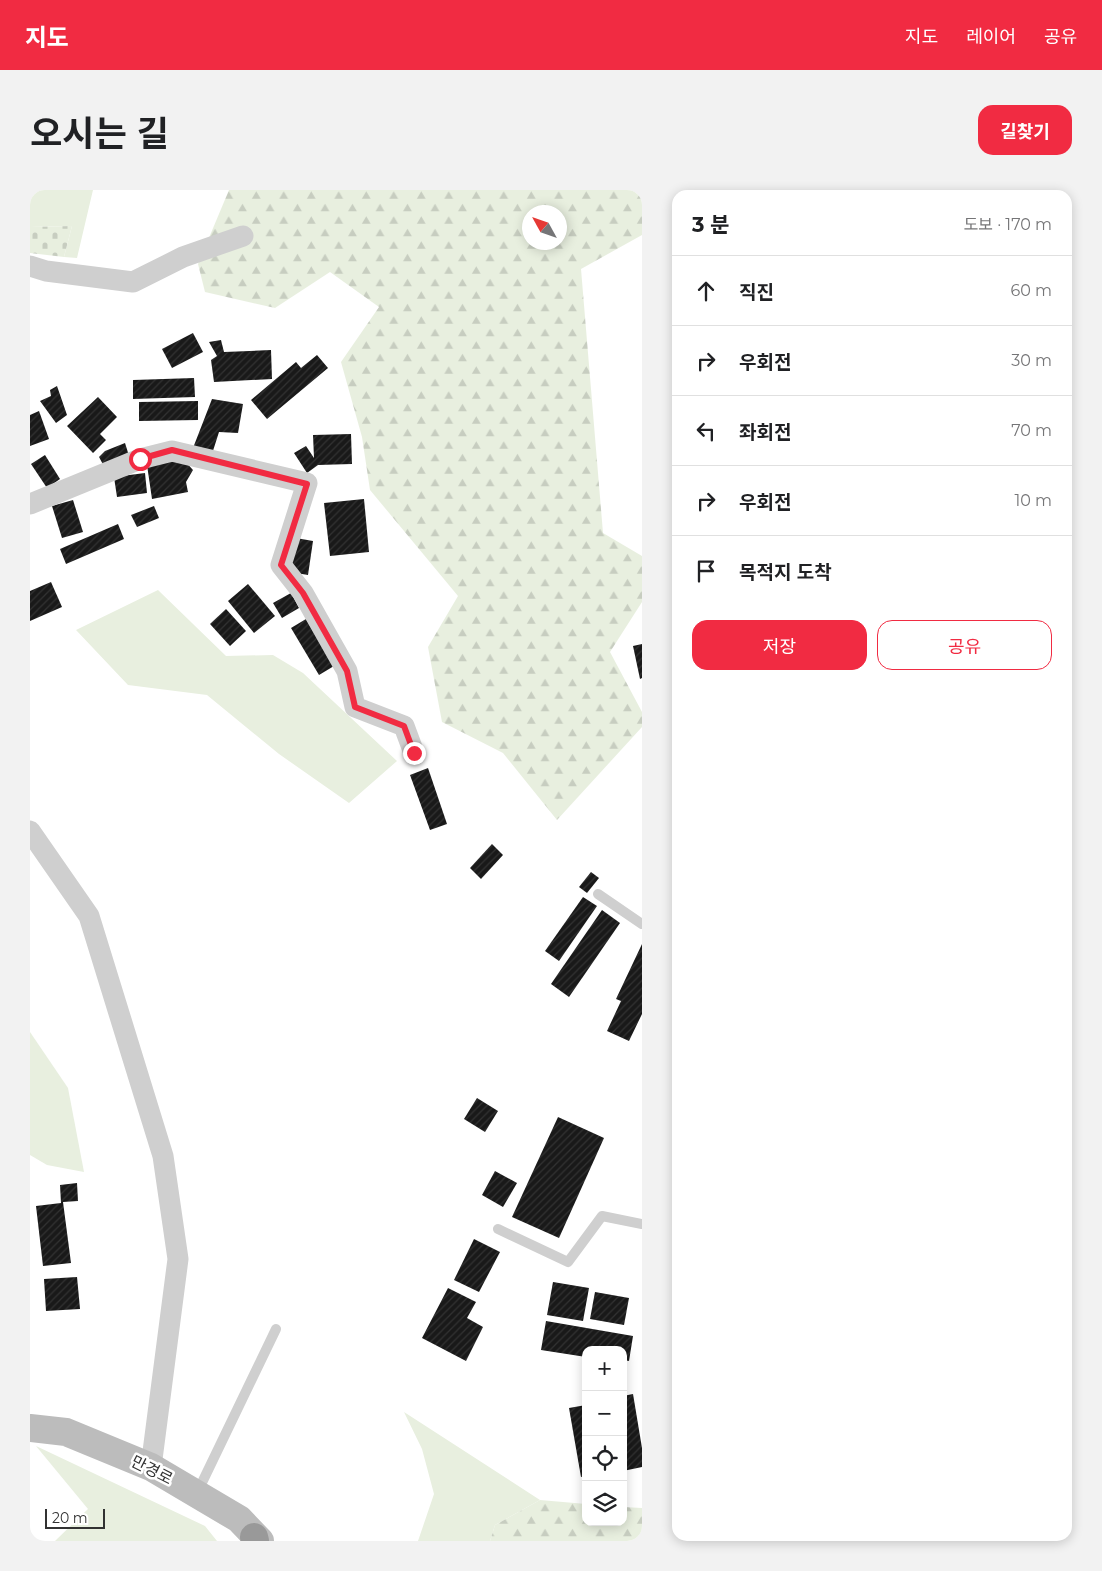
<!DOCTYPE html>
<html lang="ko">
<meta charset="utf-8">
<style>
body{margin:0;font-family:Montserrat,"Noto Sans KR",sans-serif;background:#f2f2f2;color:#202124}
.controls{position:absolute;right:15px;bottom:15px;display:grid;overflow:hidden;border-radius:10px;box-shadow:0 2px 12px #0003}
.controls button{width:45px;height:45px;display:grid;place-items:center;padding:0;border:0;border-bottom:1px solid #e0e0e0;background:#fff;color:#202124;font:25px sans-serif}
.compass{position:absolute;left:492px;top:15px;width:45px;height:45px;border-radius:50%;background:#fff;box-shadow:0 2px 12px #0003;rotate:310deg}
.scale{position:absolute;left:15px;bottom:12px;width:60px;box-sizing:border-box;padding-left:5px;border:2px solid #323232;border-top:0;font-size:14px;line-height:18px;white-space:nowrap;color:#323232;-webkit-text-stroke:4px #fff;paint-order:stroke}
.stop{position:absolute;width:15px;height:15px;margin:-11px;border:4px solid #f12b42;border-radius:50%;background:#fff}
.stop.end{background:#f12b42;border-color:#fff;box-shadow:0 1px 5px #0008}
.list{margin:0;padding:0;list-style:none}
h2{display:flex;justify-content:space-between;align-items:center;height:65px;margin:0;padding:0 20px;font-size:21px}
h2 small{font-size:16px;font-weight:400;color:#757577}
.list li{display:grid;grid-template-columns:32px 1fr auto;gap:15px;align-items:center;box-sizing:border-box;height:70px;padding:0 20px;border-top:1px solid #e0e0e0}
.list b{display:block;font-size:19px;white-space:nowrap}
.list em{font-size:16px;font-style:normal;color:#757577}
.actions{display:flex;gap:10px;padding:15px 20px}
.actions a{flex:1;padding:11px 0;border:1px solid #f12b42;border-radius:15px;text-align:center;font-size:18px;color:#f12b42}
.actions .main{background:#f12b42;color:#fff}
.icon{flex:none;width:28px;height:28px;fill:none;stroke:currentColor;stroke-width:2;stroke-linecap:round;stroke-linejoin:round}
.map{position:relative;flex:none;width:612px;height:1351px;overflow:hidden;border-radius:15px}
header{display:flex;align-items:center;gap:30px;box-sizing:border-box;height:70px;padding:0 25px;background:#f12b42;color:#fff}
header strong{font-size:24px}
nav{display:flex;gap:28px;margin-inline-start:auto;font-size:18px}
.intro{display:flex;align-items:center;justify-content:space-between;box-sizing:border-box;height:120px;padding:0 30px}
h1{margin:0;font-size:35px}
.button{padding:12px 22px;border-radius:15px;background:#f12b42;color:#fff;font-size:18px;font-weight:700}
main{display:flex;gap:30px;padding:0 30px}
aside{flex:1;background:#fff;border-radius:15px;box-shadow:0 2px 12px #0003}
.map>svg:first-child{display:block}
.grass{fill:#e8efdf}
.forest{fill:url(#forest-firs);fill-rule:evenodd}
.cemetery{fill:url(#cemetery-stones)}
.building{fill:url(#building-hatch)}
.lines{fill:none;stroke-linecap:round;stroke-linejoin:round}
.lane{stroke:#cfcfcf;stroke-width:10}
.street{stroke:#cfcfcf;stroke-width:21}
.secondary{stroke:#bcbcbc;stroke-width:28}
.highway{stroke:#999;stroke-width:28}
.route{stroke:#f12b42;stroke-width:6}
.labels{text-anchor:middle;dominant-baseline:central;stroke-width:5;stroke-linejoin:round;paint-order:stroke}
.street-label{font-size:16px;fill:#323232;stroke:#fff}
</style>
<header>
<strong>지도</strong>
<nav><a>지도</a><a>레이어</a><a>공유</a></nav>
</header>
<div class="intro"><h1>오시는 길</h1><a class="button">길찾기</a></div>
<main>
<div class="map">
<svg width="612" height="1351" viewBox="0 0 612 1351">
<defs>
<pattern id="forest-firs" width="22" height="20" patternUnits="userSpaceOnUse" patternTransform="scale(1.25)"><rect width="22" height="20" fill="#e8efdf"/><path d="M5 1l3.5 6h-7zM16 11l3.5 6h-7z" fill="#c7cdc0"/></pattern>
<pattern id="cemetery-stones" width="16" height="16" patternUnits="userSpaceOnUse" patternTransform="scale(1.25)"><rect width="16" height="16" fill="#e8efdf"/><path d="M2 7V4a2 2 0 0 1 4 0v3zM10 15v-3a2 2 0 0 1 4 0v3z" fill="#c7cdc0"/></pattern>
<pattern id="building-hatch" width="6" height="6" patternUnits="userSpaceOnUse" patternTransform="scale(1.25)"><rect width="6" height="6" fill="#191919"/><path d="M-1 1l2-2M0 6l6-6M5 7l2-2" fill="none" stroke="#323232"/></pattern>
</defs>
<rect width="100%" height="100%" fill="#fff"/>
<!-- grass -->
<g class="grass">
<polygon points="0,0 63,0 47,68 34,67 42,36 0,37"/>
<polygon points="128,400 196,466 243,465 273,483 367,571 319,613 249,564 177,505 98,495 46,440"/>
<polygon points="0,842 38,898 54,982 17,975 0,965"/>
<polygon points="374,1222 510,1310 465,1335 460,1351 388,1351 404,1304 392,1259"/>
<polygon points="6,1256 175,1336 187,1351 25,1351 58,1319"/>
</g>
<!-- forest -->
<g class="forest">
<path d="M 199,0 L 612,0 L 612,45 L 551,79 L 573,343 L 612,366 L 612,412 L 580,462 L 612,522 L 612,537 L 527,630 L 473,563 L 412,532 L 398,457 L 428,406 L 340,300 L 332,247 L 311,172 L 349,117 L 300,82 L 245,118 L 175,102 L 168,74 ZM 500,22 L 530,22 L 530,52 L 500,52 Z"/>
<polygon points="510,1310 556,1314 556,1332 593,1332 593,1317 612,1318 612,1351 460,1351 465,1335"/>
</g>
<!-- cemetery -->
<polygon class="cemetery" points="42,36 34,67 0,63 0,37"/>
<!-- building -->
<g class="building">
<polygon points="163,143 173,162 142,178 132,159"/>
<polygon points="191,150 194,162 241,160 242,189 184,192 181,170 187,166 179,152"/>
<polygon points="287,165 298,178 237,229 221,210 266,172 271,178"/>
<polygon points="164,188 165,207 103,209 103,190"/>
<polygon points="27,196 37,225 26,233 10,211 21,206 20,200"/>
<polygon points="68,207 87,227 70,244 76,250 63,263 37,236"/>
<polygon points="182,209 213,214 208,243 189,242 182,264 163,258"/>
<polygon points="168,211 168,230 109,231 109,212"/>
<polygon points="9,221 19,249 0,256 0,225"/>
<polygon points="321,244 322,274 288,275 277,283 264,263 276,256 284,268 283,245"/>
<polygon points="95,253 100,269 76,280 69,267 75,261"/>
<polygon points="15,265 30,289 17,298 1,274"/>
<polygon points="153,269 163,280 156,292 158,302 122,309 117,275"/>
<polygon points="115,283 117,303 87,307 84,287"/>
<polygon points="334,309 339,362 300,366 294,313"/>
<polygon points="43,310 53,342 32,348 22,316"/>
<polygon points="124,316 129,328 107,337 101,325"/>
<polygon points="88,334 94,349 36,374 30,359"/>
<polygon points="266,348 283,351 278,385 260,382"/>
<polygon points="21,392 32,417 0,431 0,401"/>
<polygon points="218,394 245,426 224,443 198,411"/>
<polygon points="261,403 269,418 252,428 243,413"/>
<polygon points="196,419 216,441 200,456 180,434"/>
<polygon points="276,429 304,476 289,485 261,438"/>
<polygon points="612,454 612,488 610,489 603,456"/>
<polygon points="398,578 417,634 400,640 380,585"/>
<polygon points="462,654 473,665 451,689 440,678"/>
<polygon points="561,682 569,688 557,703 549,697"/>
<polygon points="553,707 567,716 529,771 515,761"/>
<polygon points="572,720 590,733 539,807 521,794"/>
<polygon points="612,754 612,824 599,851 577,841 591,811 586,809"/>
<polygon points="447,908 468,921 455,942 434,929"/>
<polygon points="528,927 574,948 529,1048 482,1027"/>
<polygon points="465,981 487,993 473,1017 452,1005"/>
<polygon points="47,993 48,1011 33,1012 41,1073 13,1076 6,1016 31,1013 30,995"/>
<polygon points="444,1049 470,1062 449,1102 424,1090"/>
<polygon points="47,1087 50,1119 16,1121 14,1089"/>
<polygon points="523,1092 559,1098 553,1131 517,1125"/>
<polygon points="418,1098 446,1112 437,1128 453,1137 436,1171 392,1148"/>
<polygon points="565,1102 599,1108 594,1135 560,1129"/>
<polygon points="516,1131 603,1146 599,1171 593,1170 593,1160 556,1160 556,1167 511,1160"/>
<polygon points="603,1204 612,1258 612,1277 593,1281 593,1206"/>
<polygon points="556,1215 556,1286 551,1287 539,1218"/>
</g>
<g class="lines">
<!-- lane -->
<g class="lane">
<polyline points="568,704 612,734"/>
<polyline points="468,1039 538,1072 572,1026 612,1034"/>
<polyline points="167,1303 246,1139"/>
</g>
<!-- street -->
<g class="street">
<polyline points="0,76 16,81 103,92 153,67 213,46"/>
<polyline points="0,314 110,269 142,261 277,293 251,375 273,403 317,481 325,517 374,536 384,563"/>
<polyline points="0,641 59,726 133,966 148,1069 121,1277"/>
</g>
<!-- secondary -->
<polyline class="secondary" points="0,1238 36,1242 121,1277 209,1329 230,1351"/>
<!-- highway -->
<polyline class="highway" points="224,1347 225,1351"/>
</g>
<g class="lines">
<!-- route -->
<polyline class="route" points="110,269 142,260 277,294 251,375 273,403 317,481 325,517 374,536 384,563"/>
</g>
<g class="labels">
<!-- street labels -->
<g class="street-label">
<text transform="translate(122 1280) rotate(27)">만경로</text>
</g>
</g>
</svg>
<div class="controls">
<button>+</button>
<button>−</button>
<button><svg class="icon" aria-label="locate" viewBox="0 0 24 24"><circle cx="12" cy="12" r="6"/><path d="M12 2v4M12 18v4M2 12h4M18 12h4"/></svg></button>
<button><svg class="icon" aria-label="layers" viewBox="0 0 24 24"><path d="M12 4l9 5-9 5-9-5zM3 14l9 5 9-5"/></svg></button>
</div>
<svg class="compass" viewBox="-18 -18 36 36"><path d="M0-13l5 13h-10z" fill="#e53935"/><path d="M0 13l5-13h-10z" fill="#757577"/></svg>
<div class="scale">20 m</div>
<div class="stop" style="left:110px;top:269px"></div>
<div class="stop end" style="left:384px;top:563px"></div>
</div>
<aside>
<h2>3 분<small>도보 · 170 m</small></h2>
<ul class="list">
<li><svg class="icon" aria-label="ahead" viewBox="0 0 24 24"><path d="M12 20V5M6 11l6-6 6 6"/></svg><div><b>직진</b></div><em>60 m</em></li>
<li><svg class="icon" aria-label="right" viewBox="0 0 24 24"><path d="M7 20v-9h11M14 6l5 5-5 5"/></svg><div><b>우회전</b></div><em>30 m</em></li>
<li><svg class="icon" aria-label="left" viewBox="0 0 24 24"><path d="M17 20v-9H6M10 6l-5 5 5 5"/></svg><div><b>좌회전</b></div><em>70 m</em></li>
<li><svg class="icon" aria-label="right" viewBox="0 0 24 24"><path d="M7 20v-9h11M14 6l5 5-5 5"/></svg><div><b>우회전</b></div><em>10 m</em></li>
<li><svg class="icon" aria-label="arrive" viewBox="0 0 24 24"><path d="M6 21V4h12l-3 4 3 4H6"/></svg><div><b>목적지 도착</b></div></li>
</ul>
<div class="actions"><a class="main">저장</a><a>공유</a></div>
</aside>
</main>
